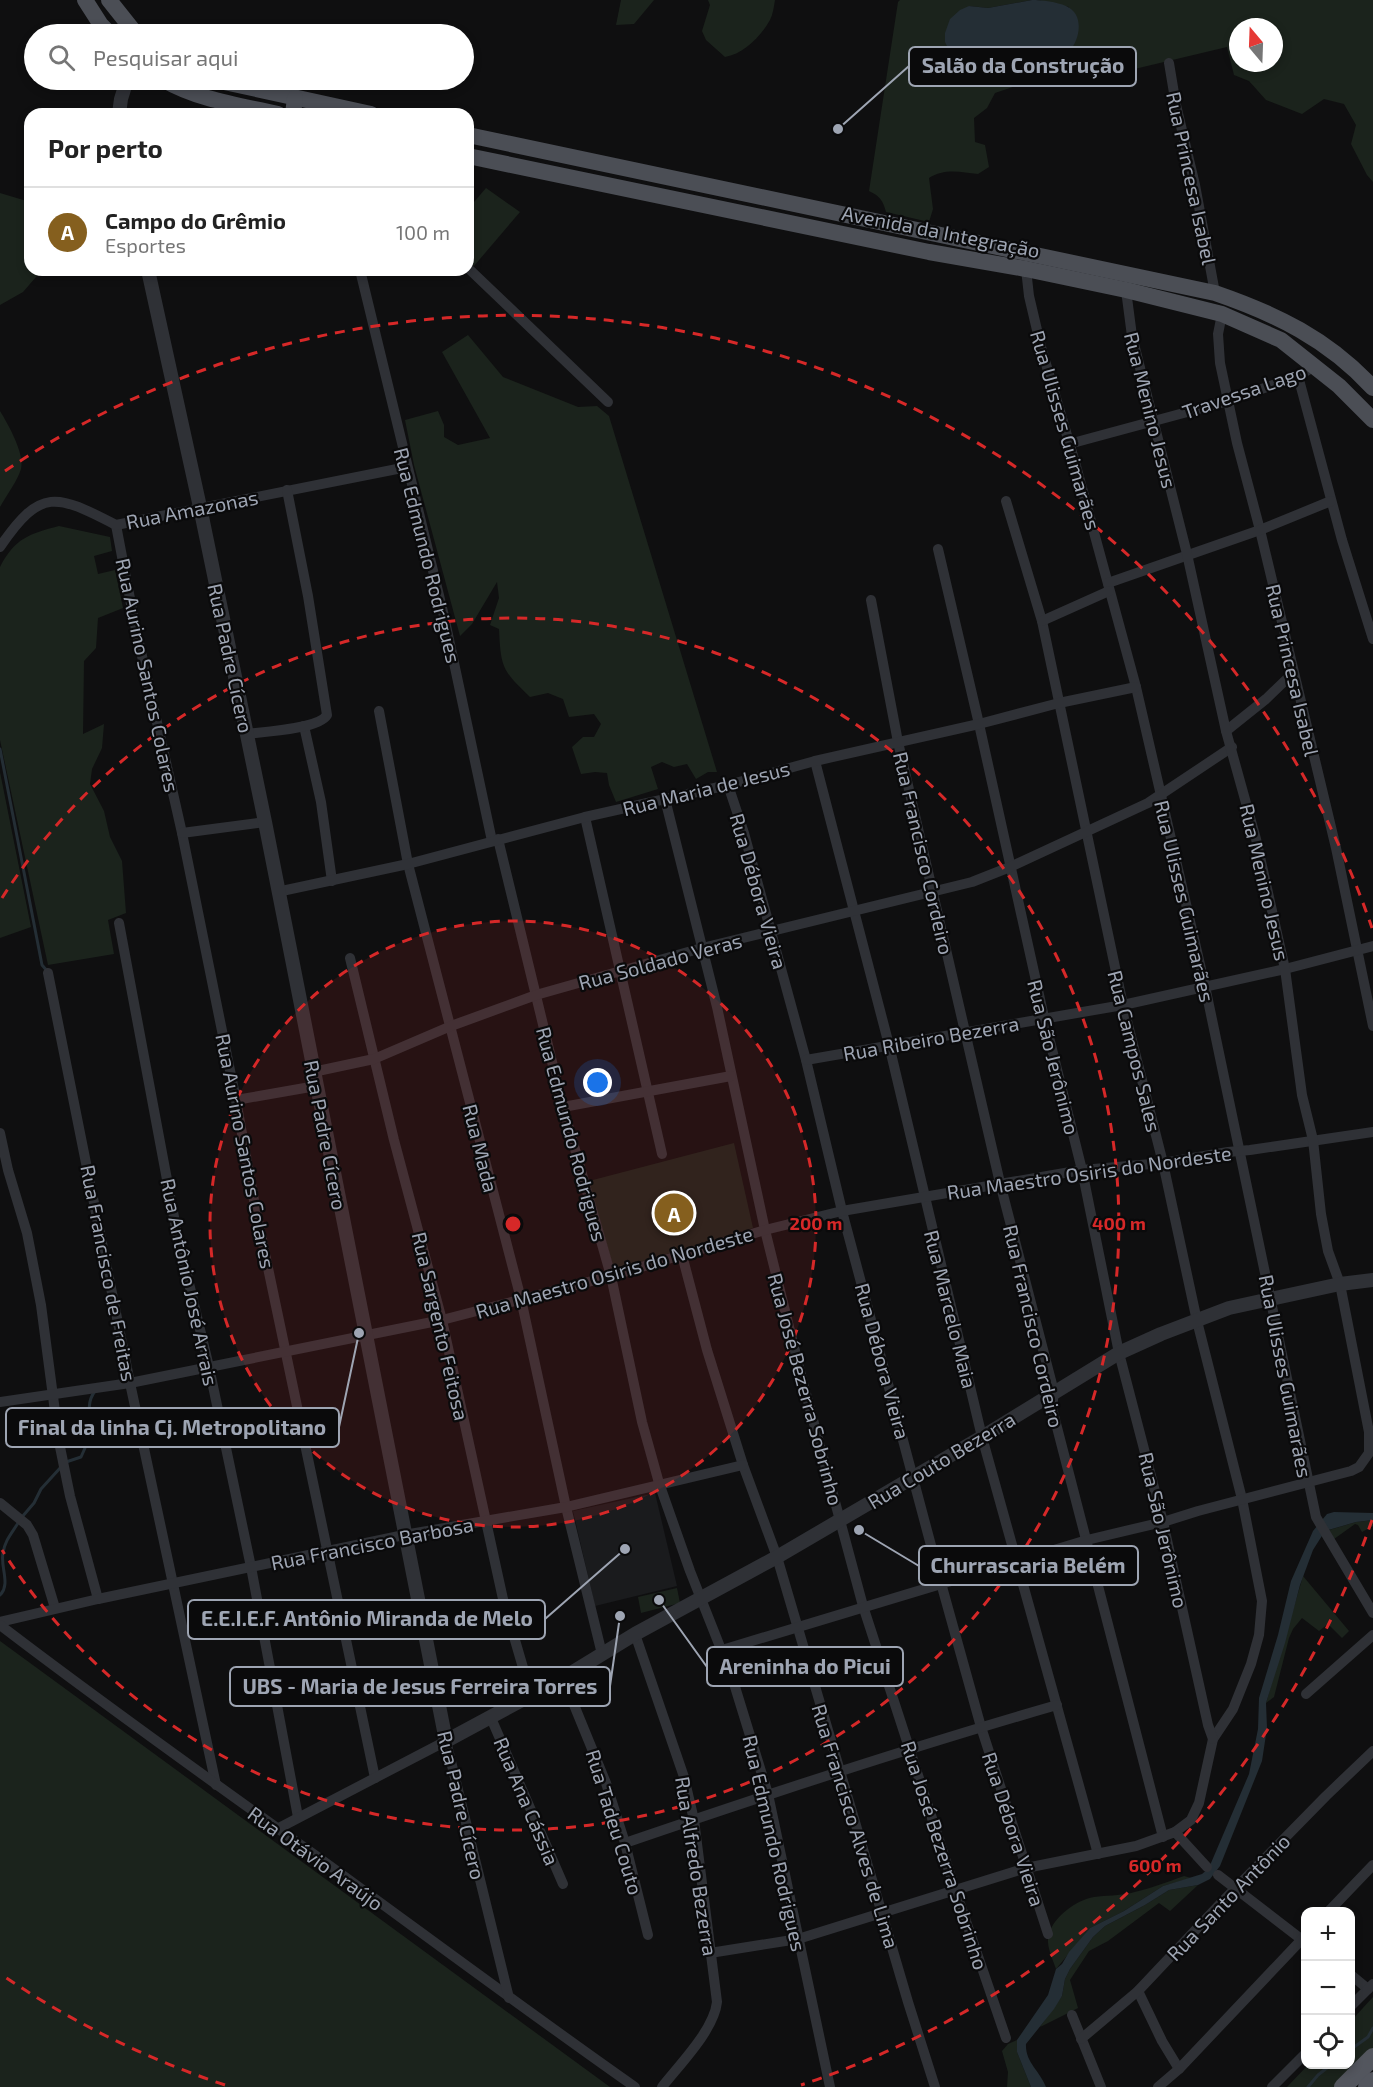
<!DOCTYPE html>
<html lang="pt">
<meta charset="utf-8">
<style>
body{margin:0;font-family:"Exo 2",sans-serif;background:#f6f6f6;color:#222}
.controls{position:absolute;right:18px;bottom:18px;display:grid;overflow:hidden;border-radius:12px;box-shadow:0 3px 9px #0003}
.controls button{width:54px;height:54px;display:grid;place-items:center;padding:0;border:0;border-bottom:2px solid #e0e0e0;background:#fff;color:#222;font:30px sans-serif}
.compass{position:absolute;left:1229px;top:18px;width:54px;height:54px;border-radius:50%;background:#fff;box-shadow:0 3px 9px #0003;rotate:341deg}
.you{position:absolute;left:598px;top:1083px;width:21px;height:21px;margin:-15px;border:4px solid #fff;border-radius:50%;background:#1a73e8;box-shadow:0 0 0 9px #1a73e833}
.badge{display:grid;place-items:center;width:39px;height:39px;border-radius:50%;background:#855f1e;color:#fff;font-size:20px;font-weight:700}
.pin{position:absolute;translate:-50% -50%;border:3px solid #fff;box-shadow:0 2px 6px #0006}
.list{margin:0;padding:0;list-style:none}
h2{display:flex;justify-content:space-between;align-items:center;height:78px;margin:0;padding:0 24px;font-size:26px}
h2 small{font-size:20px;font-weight:400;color:#767676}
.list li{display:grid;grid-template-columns:39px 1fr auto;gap:18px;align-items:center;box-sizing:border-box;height:90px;padding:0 24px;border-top:2px solid #e0e0e0}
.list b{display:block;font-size:22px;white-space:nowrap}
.list p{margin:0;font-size:20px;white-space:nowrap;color:#767676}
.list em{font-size:20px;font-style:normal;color:#767676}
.icon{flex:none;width:33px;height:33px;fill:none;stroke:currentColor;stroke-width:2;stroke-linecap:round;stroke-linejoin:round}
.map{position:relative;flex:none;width:1373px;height:2087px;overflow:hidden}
.search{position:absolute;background:#fff;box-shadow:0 3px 9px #0003;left:24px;top:24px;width:450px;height:66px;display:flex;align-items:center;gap:15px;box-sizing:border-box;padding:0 21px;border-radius:33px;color:#767676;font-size:22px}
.panel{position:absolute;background:#fff;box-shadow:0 3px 9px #0003;left:24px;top:108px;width:450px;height:168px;border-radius:18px}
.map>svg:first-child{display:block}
.built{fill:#1a1b1d}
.green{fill:#1b231c;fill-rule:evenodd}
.water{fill:#242e35}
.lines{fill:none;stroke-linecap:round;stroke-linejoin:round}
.stream{stroke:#242e35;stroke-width:3}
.minor{stroke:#2f3136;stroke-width:10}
.tertiary{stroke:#2f3136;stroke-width:14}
.primary{stroke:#4b4e55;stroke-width:16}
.trunk{stroke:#53565e;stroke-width:18}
.ring{fill:none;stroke:#d62828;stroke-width:3;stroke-dasharray:10 8}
.labels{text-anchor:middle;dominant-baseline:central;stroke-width:4.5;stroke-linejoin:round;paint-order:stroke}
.street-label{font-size:20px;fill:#9ea5b3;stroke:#0a0a0b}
.centre{fill:#d62828;stroke:#0a0a0b;stroke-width:3}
.ring-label{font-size:18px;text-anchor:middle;font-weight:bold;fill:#d62828;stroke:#0a0a0b;stroke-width:4.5;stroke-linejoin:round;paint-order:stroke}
.leader{fill:none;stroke:#9ea5b3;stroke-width:2}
.callout-dot{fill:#9ea5b3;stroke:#0a0a0b;stroke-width:2}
.callout{fill:#0a0a0b;stroke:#9ea5b3;stroke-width:2}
.callout-label{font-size:21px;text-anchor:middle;font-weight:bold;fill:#9ea5b3}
</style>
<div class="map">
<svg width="1373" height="2087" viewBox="0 0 1373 2087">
<rect width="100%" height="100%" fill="#0f0f10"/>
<!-- built -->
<polygon class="built" points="655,1493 677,1586 595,1606 573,1511"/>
<!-- green -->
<g class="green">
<polygon points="621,0 654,0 634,24 616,25"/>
<path d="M 708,0 L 775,0 C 774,6 773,14 770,20 C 761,36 744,54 725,57 L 706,40 L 702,31 L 710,5 Z"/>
<path d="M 900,0 L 1032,0 L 988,8 L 969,6 L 951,54 L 968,65 L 993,72 C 1007,46 1036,55 1060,54 L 1069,7 L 1037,0 L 1373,0 L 1373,182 L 1367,175 L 1351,144 L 1356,125 L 1344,104 L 1324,99 L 1302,114 L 1266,100 L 1249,81 L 1234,75 L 1227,47 L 1122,72 L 1104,62 L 1061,71 L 995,93 L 987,108 L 974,118 L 975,142 L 985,145 L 989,167 L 978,174 C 961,172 944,168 929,178 L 933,209 L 929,222 L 886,212 C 883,201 880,196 869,191 L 898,2 ZM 1238,27 L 1274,27 L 1274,63 L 1238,63 Z"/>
<polygon points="486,188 520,212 474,266 468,261 468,209"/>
<polygon points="0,193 30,202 30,270 42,270 23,292 0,305"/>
<path d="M 468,335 L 503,377 L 578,407 L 597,406 L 609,416 L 717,772 L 708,772 L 696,779 L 687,764 L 674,767 L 662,762 L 651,767 L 658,789 L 616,802 L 609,785 L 607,773 L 595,772 L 581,774 L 572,747 L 583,737 L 594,737 L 601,724 L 594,714 L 569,717 L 563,699 L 548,693 L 530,697 C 502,670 501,668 499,629 L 490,625 L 499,598 L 497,582 L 472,624 L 460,636 L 414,465 L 405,420 L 438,411 L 444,425 L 444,437 L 458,445 L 490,438 L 442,352 Z"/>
<path d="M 0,411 C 8,424 25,454 21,469 C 18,480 6,496 0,507 Z"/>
<path d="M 59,526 L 110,537 L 112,551 L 94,556 L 98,574 L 115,570 L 123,608 L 98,618 L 96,648 L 84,661 L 83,734 L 104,724 L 102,748 L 92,769 L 90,784 L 104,811 L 110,837 L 122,861 L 126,913 L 108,920 L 114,954 L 48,965 L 0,740 L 0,567 C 15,538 29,534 59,526 Z"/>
<polygon points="0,772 31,927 0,938"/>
<polygon points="734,1143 753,1228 614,1270 589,1181"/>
<polygon points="1373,1520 1373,1526 1362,1532 1358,1525 1355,1524 1334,1539 1329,1530 1356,1522"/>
<polygon points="1303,1576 1349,1631 1342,1638 1328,1624 1319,1631 1302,1618 1293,1629 1289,1638 1274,1697 1266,1703"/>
<polygon points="677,1588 680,1603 641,1613 638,1597"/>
<polygon points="0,1641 610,2087 0,2087"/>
<path d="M 1184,1876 L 1191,1878 L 1163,1886 L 1124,1911 L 1090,1928 L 1056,1969 C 1053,1960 1047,1948 1048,1938 C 1051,1918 1076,1900 1094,1897 C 1106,1895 1119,1896 1131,1893 C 1149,1889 1167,1882 1184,1876 Z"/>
<polygon points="1198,1885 1170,1911 1159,1903 1108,1941 1089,1951 1070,1980 1078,2008 1040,2027 1062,1996 1065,1979 1070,1969 1093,1937 1105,1926 1145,1905 1169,1890"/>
<polygon points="1373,1997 1373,2049 1336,2087 1287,2087 1308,2065 1350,2064 1351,2021"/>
<polygon points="1017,2040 1017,2052 1031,2087 1007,2087 1008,2072 1002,2051 1008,2044"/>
</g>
<!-- water -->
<g class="water">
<path d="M 1032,0 C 1042,0 1057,2 1066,6 C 1085,14 1080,40 1069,52 C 1046,58 1016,45 998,63 C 995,66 994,71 990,75 L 976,76 L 968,65 L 951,54 L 945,42 L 945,33 L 950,19 L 960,10 L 969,6 L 988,8 Z"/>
<path d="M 1334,1512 L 1373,1513 L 1373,1520 L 1356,1522 L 1325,1531 L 1313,1550 L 1300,1585 L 1285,1643 L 1266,1703 L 1267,1728 L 1262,1761 L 1220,1866 L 1210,1879 L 1198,1885 L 1169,1890 L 1145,1905 L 1105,1926 L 1093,1937 L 1070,1969 L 1065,1979 L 1062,1996 L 1054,2009 L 1026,2044 C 1025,2062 1040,2071 1046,2087 L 1031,2087 L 1017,2052 L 1017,2040 L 1048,1995 L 1056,1969 L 1062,1964 L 1069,1952 L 1090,1928 L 1124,1911 L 1163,1886 L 1202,1874 L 1208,1869 L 1211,1863 L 1249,1774 L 1258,1729 L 1259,1698 L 1278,1635 L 1291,1581 L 1313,1531 L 1327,1514 Z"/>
</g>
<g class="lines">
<!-- stream -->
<g class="stream">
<polyline points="0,749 42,965 48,972"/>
<path d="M 66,1462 L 81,1457 L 89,1439 L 92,1439 C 94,1422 83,1407 95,1391"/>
<polyline points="22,1517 34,1503 41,1489 61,1467"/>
<path d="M 0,1595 C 11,1584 0,1567 3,1553 C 5,1540 12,1533 18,1523"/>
<polyline points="1350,2050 1368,2037 1373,2028"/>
<polyline points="1308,2087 1318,2075 1332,2064"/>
</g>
<!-- minor -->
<g class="minor">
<polyline points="1169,63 1176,105 1195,185 1215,293"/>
<polyline points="468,268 608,402"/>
<polyline points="1026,269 1029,296 1041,347 1076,466 1136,687 1205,986 1316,1517 1373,1613"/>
<polyline points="360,270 444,616 492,841"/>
<polyline points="1222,314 1218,334 1220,363 1237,443 1260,530 1336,848 1373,1026"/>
<polyline points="1298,376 1342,540 1373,639"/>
<polyline points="1069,444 1228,401 1298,376 1315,366"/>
<polyline points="1006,501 1042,621 1123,1005 1163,1163 1197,1321 1242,1499 1262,1601 1259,1635 1251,1664 1233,1709 1213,1739 1199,1803 1191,1820 1175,1832"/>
<polyline points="116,525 135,625 182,833 236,1100 255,1206 375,1778"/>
<path d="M 0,547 C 41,487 56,494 116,525 L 407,467"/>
<polyline points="938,549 979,724 1044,1017 1082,1170 1119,1353 1163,1522 1208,1725 1213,1739"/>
<polyline points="1108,583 1260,530 1331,501"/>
<polyline points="871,600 898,742 1000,1183 1054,1392 1052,1408 1163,1837"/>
<polyline points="1042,621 1109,591"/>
<polyline points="379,711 408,864 521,1299 566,1507 602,1654"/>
<polyline points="304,726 321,802 332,881"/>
<polyline points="1226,731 1266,699 1293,673"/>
<path d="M 246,734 C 263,732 319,729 327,715 L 308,596 L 287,490"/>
<polyline points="815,761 889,1045 982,1437 1098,1854"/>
<polyline points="728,785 744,833 806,1060 842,1211 941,1583 981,1727 1048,1934"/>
<polyline points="665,799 717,1007 765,1230 801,1375 863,1606 955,1889 1006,2038"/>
<polyline points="585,817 662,1154"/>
<polyline points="182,833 265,822"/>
<polyline points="498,839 563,1107 611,1276 642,1422 659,1483 690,1571 732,1677 768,1794 830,2087"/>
<polyline points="277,892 408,864 585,817 728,785 815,761 979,724 1059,703 1136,687"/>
<polyline points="119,923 177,1233 209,1367 251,1567 298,1817"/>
<polyline points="350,958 394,1140 442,1320 503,1599 531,1695"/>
<polyline points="48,973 130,1383 216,1785"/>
<polyline points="806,1060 1123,1005 1285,969 1373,946"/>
<polyline points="313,1072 374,1059 451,1026 536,995 702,948 972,882 1010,867 1148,803 1232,747"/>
<polyline points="236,1100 316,1086"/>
<polyline points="563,1107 731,1076"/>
<polyline points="0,1133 8,1170 27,1233 41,1305 59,1442 70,1496 98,1599"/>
<polyline points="682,1255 707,1350 743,1465 777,1557 908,2002 935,2087"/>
<polyline points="0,1402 130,1383 442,1320 611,1276 765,1230 842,1211 1082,1170 1163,1163 1228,1152 1250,1150 1373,1132"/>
<polyline points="0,1503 27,1525 33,1535 55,1608"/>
<polyline points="0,1622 98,1599 404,1535 566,1507 743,1465"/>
<path d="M 0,1625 C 107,1707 217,1785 326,1863 C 429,1938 531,2014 635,2087"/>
<path d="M 635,1634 L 684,1777 L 694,1820 L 717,2002 C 714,2030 680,2064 662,2087"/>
<polyline points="722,1650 1087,1540 1163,1522 1198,1511 1351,1471 1359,1467 1369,1453 1369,1432 1340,1284 1328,1251 1321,1214 1313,1140 1302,1095 1285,969 1256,839 1226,731 1187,554 1132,336 1126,290"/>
<polyline points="563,1678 606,1783 625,1843 648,1935"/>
<polyline points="1306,1694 1373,1635"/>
<polyline points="491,1718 563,1884"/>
<polyline points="277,1829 446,1741 509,1998"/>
<path d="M 625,1843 C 768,1794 911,1747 1057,1705"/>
<polyline points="1218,1875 1301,1939"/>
<polyline points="1328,1912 1373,1865"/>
<polyline points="710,1953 798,1939 1026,1868 1136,1846 1175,1832 1207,1867"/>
<polyline points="1350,1974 1368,1989"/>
<polyline points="1138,1991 1162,2041 1179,2069"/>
<polyline points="1350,2007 1373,1984"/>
<polyline points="1072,2015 1101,2087"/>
<polyline points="1081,2039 1138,1991 1221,1903 1326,1796 1373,1751"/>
<polyline points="1158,2087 1179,2069 1306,1935"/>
<polyline points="1272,2087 1306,2053"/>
</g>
<!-- tertiary -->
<g class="tertiary">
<polyline points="119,114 121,99 127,80"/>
<polyline points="148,270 200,507 265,822 446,1741 563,1678 635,1634 777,1557 982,1437 1119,1353 1161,1334 1229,1308 1340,1284 1373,1280"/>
</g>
<!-- primary -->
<g class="primary">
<polyline points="85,0 101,25 110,34"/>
<polyline points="109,0 136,34"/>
<path d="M 164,80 C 199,100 239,105 278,114"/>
<polyline points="215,80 371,114"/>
<polyline points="293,114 295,98"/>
<path d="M 468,135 L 1215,293 C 1276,314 1328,339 1373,388"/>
<polyline points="468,156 929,252 1026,269 1126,290 1222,314 1281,340 1339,386 1373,420"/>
</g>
<!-- trunk -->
<g class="trunk">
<polyline points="1343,2087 1373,2057"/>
<polyline points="1367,2087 1373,2081"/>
</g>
</g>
<!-- distance rings -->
<circle cx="513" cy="1224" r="303" fill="#d62828" fill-opacity=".12"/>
<g class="ring">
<circle cx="513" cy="1224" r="303"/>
<path d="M2 898A606 606 0 1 1 2 1550"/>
<path d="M1372 1520A908 908 0 0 1 801 2085M225 2085A908 908 0 0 1 5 1977M5 471A908 908 0 0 1 1372 928"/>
</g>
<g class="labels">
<!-- street labels -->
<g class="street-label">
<text transform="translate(1192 178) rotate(78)">Rua Princesa Isabel</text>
<text transform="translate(941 231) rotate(11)">Avenida da Integração</text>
<text transform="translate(1244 391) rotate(-19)">Travessa Lago</text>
<text transform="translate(1151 410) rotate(76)">Rua Menino Jesus</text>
<text transform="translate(1066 430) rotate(74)">Rua Ulisses Guimarães</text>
<text transform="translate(192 509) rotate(-11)">Rua Amazonas</text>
<text transform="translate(428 555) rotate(76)">Rua Edmundo Rodrigues</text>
<text transform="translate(231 658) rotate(78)">Rua Padre Cícero</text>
<text transform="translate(1293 670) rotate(77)">Rua Princesa Isabel</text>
<text transform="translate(148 675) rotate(78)">Rua Aurino Santos Colares</text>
<text transform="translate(706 788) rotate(-14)">Rua Maria de Jesus</text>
<text transform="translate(924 853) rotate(77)">Rua Francisco Cordeiro</text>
<text transform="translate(1265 882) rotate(77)">Rua Menino Jesus</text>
<text transform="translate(759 891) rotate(74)">Rua Débora Vieira</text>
<text transform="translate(1185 901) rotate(77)">Rua Ulisses Guimarães</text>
<text transform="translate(660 961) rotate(-15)">Rua Soldado Veras</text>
<text transform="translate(931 1038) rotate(-10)">Rua Ribeiro Bezerra</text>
<text transform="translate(1135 1051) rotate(76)">Rua Campos Sales</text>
<text transform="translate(1054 1057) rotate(76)">Rua São Jerônimo</text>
<text transform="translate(572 1134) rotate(75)">Rua Edmundo Rodrigues</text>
<text transform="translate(326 1135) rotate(79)">Rua Padre Cícero</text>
<text transform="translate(481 1148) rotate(76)">Rua Mada</text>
<text transform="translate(246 1151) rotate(79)">Rua Aurino Santos Colares</text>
<text transform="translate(1089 1172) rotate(-8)">Rua Maestro Osiris do Nordeste</text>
<text transform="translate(614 1272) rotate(-16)">Rua Maestro Osiris do Nordeste</text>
<text transform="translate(109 1273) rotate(79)">Rua Francisco de Freitas</text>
<text transform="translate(190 1282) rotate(78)">Rua Antônio José Arrais</text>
<text transform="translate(951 1309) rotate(76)">Rua Marcelo Maia</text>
<text transform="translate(441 1326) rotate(77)">Rua Sargento Feitosa</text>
<text transform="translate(1034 1326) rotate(77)">Rua Francisco Cordeiro</text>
<text transform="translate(883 1361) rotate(75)">Rua Débora Vieira</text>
<text transform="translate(1286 1376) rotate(79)">Rua Ulisses Guimarães</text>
<text transform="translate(806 1389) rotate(75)">Rua José Bezerra Sobrinho</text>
<text transform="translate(941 1460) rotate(-31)">Rua Couto Bezerra</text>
<text transform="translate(1164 1530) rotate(77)">Rua São Jerônimo</text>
<text transform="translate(372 1543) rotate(-11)">Rua Francisco Barbosa</text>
<text transform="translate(527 1801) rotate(67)">Rua Ana Cássia</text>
<text transform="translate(462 1805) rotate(77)">Rua Padre Cícero</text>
<text transform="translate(615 1822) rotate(73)">Rua Tadeu Couto</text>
<text transform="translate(856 1826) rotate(73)">Rua Francisco Alves de Lima</text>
<text transform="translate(1014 1829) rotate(72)">Rua Débora Vieira</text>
<text transform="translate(775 1843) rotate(77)">Rua Edmundo Rodrigues</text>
<text transform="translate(945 1855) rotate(72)">Rua José Bezerra Sobrinho</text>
<text transform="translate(316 1858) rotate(36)">Rua Otávio Araújo</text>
<text transform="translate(697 1866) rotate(81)">Rua Alfredo Bezerra</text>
<text transform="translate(1228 1897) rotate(-46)">Rua Santo Antônio</text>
</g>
</g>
<circle cx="513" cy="1224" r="9" class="centre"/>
<g class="ring-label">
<text x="816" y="1230">200 m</text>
<text x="1119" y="1230">400 m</text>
<text x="1155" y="1872">600 m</text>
</g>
<!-- callouts -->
<path class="leader" d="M838 129L909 66M359 1333L339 1427M859 1530L919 1566M625 1549L545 1619M659 1600L707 1667M620 1616L610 1686"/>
<g class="callout-dot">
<circle cx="838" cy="129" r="6"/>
<circle cx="359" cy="1333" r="6"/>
<circle cx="859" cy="1530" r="6"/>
<circle cx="625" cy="1549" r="6"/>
<circle cx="659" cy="1600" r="6"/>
<circle cx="620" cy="1616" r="6"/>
</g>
<g class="callout">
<rect x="909" y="47" width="227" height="39" rx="6"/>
<rect x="6" y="1408" width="333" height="39" rx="6"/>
<rect x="919" y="1546" width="219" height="39" rx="6"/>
<rect x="188" y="1600" width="357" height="39" rx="6"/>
<rect x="707" y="1647" width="196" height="39" rx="6"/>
<rect x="230" y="1667" width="380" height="39" rx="6"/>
</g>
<g class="callout-label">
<text x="1023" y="73">Salão da Construção</text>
<text x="172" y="1435">Final da linha Cj. Metropolitano</text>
<text x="1028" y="1573">Churrascaria Belém</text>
<text x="367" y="1626">E.E.I.E.F. Antônio Miranda de Melo</text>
<text x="805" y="1674">Areninha do Picui</text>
<text x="420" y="1694">UBS - Maria de Jesus Ferreira Torres</text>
</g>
</svg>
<div class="controls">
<button>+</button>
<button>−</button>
<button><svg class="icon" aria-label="locate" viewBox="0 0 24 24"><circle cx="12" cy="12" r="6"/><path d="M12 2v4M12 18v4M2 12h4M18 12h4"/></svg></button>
</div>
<svg class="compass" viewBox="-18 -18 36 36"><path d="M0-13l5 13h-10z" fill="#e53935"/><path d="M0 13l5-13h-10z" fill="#767676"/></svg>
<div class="you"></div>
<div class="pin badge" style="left:674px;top:1213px">A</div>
<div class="search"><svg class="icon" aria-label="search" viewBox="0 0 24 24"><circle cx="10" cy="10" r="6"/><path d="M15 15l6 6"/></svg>Pesquisar aqui</div>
<section class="panel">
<h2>Por perto<small></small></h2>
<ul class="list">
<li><span class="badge">A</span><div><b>Campo do Grêmio</b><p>Esportes</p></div><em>100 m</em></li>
</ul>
</section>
</div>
